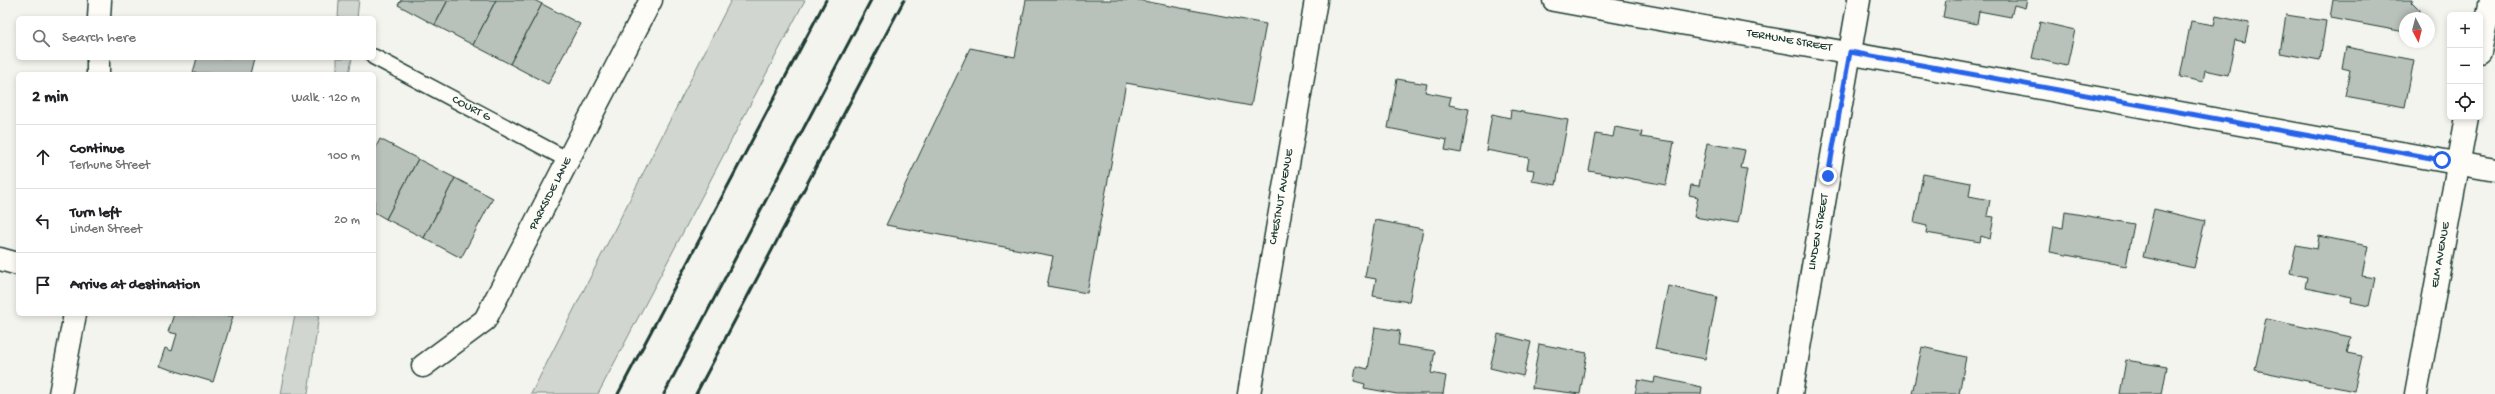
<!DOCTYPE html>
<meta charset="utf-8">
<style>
body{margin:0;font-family:"Gochi Hand",sans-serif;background:#f2f2f2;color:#202124}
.controls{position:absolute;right:12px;top:12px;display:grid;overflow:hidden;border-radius:6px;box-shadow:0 2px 6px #0003}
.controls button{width:36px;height:36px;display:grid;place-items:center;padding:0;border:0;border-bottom:1px solid #e0e0e0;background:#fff;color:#202124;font:20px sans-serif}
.compass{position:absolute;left:2399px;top:12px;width:36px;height:36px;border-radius:50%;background:#fff;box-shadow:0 2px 6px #0003;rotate:173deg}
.stop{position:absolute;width:12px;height:12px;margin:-9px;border:3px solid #2563eb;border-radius:50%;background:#fff}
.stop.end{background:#2563eb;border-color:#fff;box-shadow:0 1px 4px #0008}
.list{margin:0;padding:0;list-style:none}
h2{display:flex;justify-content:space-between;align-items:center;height:52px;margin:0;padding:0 16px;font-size:17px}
h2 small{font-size:13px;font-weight:400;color:#757577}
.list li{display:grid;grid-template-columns:26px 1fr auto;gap:12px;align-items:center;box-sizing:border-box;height:64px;padding:0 16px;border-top:1px solid #e0e0e0}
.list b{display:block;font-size:15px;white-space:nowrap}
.list p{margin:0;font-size:13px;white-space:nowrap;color:#757577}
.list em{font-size:13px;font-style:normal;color:#757577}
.icon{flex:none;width:22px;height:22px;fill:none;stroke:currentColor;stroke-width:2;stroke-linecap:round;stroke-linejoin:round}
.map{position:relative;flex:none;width:2495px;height:394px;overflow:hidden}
.search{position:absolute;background:#fff;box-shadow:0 2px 6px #0003;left:16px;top:16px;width:360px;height:44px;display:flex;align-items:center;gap:10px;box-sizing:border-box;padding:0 14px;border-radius:6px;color:#757577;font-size:15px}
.panel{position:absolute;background:#fff;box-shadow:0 2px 6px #0003;left:16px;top:72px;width:360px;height:244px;border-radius:6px}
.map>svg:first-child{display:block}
.green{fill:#d1d6d1;stroke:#788a82}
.building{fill:#b9c1bb;stroke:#1f3d34}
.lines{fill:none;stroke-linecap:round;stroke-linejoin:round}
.service-casing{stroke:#1f3d34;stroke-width:18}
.minor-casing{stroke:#1f3d34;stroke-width:25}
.tertiary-casing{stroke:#1f3d34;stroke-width:25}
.service{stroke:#fdfcf7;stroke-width:15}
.minor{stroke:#fdfcf7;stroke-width:22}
.tertiary{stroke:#fdfcf7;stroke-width:22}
.rail{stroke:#1f3d34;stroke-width:3}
.route{stroke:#2563eb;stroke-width:5}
.labels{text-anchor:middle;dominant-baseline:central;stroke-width:3.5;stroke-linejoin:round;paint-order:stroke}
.street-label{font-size:12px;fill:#1f3d34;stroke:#fdfcf7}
</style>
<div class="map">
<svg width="2495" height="394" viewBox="0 0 2495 394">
<rect width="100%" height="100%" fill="#f4f4ef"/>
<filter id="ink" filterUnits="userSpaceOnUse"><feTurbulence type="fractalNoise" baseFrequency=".025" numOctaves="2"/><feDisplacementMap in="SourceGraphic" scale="8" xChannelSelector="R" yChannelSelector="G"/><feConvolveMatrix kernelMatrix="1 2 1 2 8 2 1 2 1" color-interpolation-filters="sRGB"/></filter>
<g filter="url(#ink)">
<!-- green -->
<g class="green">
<polygon points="339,0 359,0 357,18 338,18"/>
<polygon points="731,0 805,0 598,394 531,394"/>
<polygon points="337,58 352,58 349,74 337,74"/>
<polygon points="295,314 319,314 308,394 280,394"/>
</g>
<!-- building -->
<g class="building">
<polygon points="401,0 448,0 435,25 398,5"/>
<polygon points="448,0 496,0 473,45 435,25"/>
<polygon points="496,0 534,0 542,4 510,64 473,45"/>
<polygon points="1026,0 1138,0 1266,24 1251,106 1126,83 1087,293 1047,286 1053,256 886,225 970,48 1015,57"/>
<polygon points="1946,0 2027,0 2025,8 2014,5 2011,17 1979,11 1977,24 1943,17"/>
<polygon points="2333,0 2413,0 2412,2 2420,10 2419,18 2405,18 2405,32 2330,18"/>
<polygon points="542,4 580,24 548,84 510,64"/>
<polygon points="2286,15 2326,21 2320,60 2280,53"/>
<polygon points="2216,16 2249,23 2245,42 2235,40 2228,75 2205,70 2203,82 2180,77 2191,21 2214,25"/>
<polygon points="2040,22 2075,30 2067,66 2032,58"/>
<polygon points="2346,47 2414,60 2405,107 2345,96 2350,70 2342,68"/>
<polygon points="197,58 254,58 250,74 193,73"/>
<polygon points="1397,79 1427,84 1425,92 1451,97 1449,105 1469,109 1461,153 1445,150 1447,140 1388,128"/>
<polygon points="1511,110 1568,120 1556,185 1532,181 1534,170 1527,169 1529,158 1486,150 1492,114 1510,118"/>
<polygon points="1615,127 1642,132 1641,137 1674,142 1666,185 1589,171 1596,134 1613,137"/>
<polygon points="380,139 418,159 386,219 374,212 374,151"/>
<polygon points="1707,143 1745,150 1741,168 1747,169 1737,224 1694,217 1698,197 1689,195 1691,185 1699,186"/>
<polygon points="418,159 455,178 424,238 386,219"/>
<polygon points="1923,174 1971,183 1969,196 1990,200 1987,216 1994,217 1990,239 1981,236 1980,242 1926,233 1927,226 1914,223"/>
<polygon points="455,178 493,198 461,258 424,238"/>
<polygon points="2154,209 2205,221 2194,268 2143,257"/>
<polygon points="2065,212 2134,224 2126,266 2050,252 2054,226 2063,228"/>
<polygon points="1375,220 1423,229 1409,302 1373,296 1376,279 1365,277"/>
<polygon points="2319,236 2368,246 2362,276 2375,278 2369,306 2351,302 2352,297 2305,288 2307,277 2290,273 2296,245 2317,249"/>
<polygon points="1668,286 1717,297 1705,359 1655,349"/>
<polygon points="174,314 233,316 213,382 159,366 165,348 172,351 177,334 168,332"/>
<polygon points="2266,319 2351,337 2347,353 2362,356 2354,391 2255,370"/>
<polygon points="1375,327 1400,331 1398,345 1435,351 1431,373 1446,376 1443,394 1397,394 1364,388 1365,384 1354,381 1356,366 1368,369"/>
<polygon points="1498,334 1531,342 1523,376 1490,368"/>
<polygon points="1539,344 1587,353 1580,394 1532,388"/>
<polygon points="1922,347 1966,357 1959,394 1912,394"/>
<polygon points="2126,360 2167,367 2162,394 2120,394"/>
<polygon points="1655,377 1702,387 1701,394 1635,394 1638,380 1654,383"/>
</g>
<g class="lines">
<defs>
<polyline id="service" points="374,57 568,160"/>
<g id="minor">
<polyline points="1554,0 2495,170"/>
<polyline points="2480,52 2491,0"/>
<polyline points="0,259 18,264"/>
<polyline points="423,366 485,320 651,0"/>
<polyline points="1249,394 1316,0"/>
<polyline points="1791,394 1859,0"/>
<polyline points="2416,394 2467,117"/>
</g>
<g id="tertiary">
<polyline points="99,18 100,0"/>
<polyline points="98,74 98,58"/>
<polyline points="60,394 75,314"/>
</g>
</defs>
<!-- service casing -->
<use href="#service" class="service-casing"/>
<!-- minor casing -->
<use href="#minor" class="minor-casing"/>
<!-- tertiary casing -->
<use href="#tertiary" class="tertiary-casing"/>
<!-- service -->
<use href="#service" class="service"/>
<!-- minor -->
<use href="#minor" class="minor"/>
<!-- tertiary -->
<use href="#tertiary" class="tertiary"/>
<!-- rail -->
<g class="rail">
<polyline points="618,394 826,0"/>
<polyline points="664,394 871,0"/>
<polyline points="696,394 904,0"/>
</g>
</g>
</g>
<g class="lines" filter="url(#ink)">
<!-- route -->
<polyline class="route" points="1828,176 1850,52 2442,160"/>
</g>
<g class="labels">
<!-- street labels -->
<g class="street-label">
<text transform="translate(1789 41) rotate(10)">TERHUNE STREET</text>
<text transform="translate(471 109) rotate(28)">COURT G</text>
<text transform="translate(551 194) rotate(-63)">PARKSIDE LANE</text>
<text transform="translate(1282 197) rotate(-80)">CHESTNUT AVENUE</text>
<text transform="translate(1819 232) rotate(-80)">LINDEN STREET</text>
<text transform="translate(2441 255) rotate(-80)">ELM AVENUE</text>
</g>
</g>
</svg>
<div class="controls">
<button>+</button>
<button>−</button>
<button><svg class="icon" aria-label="locate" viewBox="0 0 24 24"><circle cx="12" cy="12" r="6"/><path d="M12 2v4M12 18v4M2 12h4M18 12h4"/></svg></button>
</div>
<svg class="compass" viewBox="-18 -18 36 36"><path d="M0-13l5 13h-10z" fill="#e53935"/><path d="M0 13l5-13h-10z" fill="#757577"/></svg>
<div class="stop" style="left:2442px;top:160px"></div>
<div class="stop end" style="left:1828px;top:176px"></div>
<div class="search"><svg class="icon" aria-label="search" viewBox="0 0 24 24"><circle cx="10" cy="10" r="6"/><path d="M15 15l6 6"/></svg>Search here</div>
<section class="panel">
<h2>2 min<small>Walk · 120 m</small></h2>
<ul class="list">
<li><svg class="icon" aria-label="ahead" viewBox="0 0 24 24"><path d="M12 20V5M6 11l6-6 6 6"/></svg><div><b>Continue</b><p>Terhune Street</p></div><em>100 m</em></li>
<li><svg class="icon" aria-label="left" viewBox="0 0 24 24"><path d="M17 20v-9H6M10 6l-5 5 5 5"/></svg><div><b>Turn left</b><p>Linden Street</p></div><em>20 m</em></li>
<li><svg class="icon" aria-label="arrive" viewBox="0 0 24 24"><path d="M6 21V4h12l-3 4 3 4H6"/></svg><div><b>Arrive at destination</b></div></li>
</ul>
</section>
</div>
